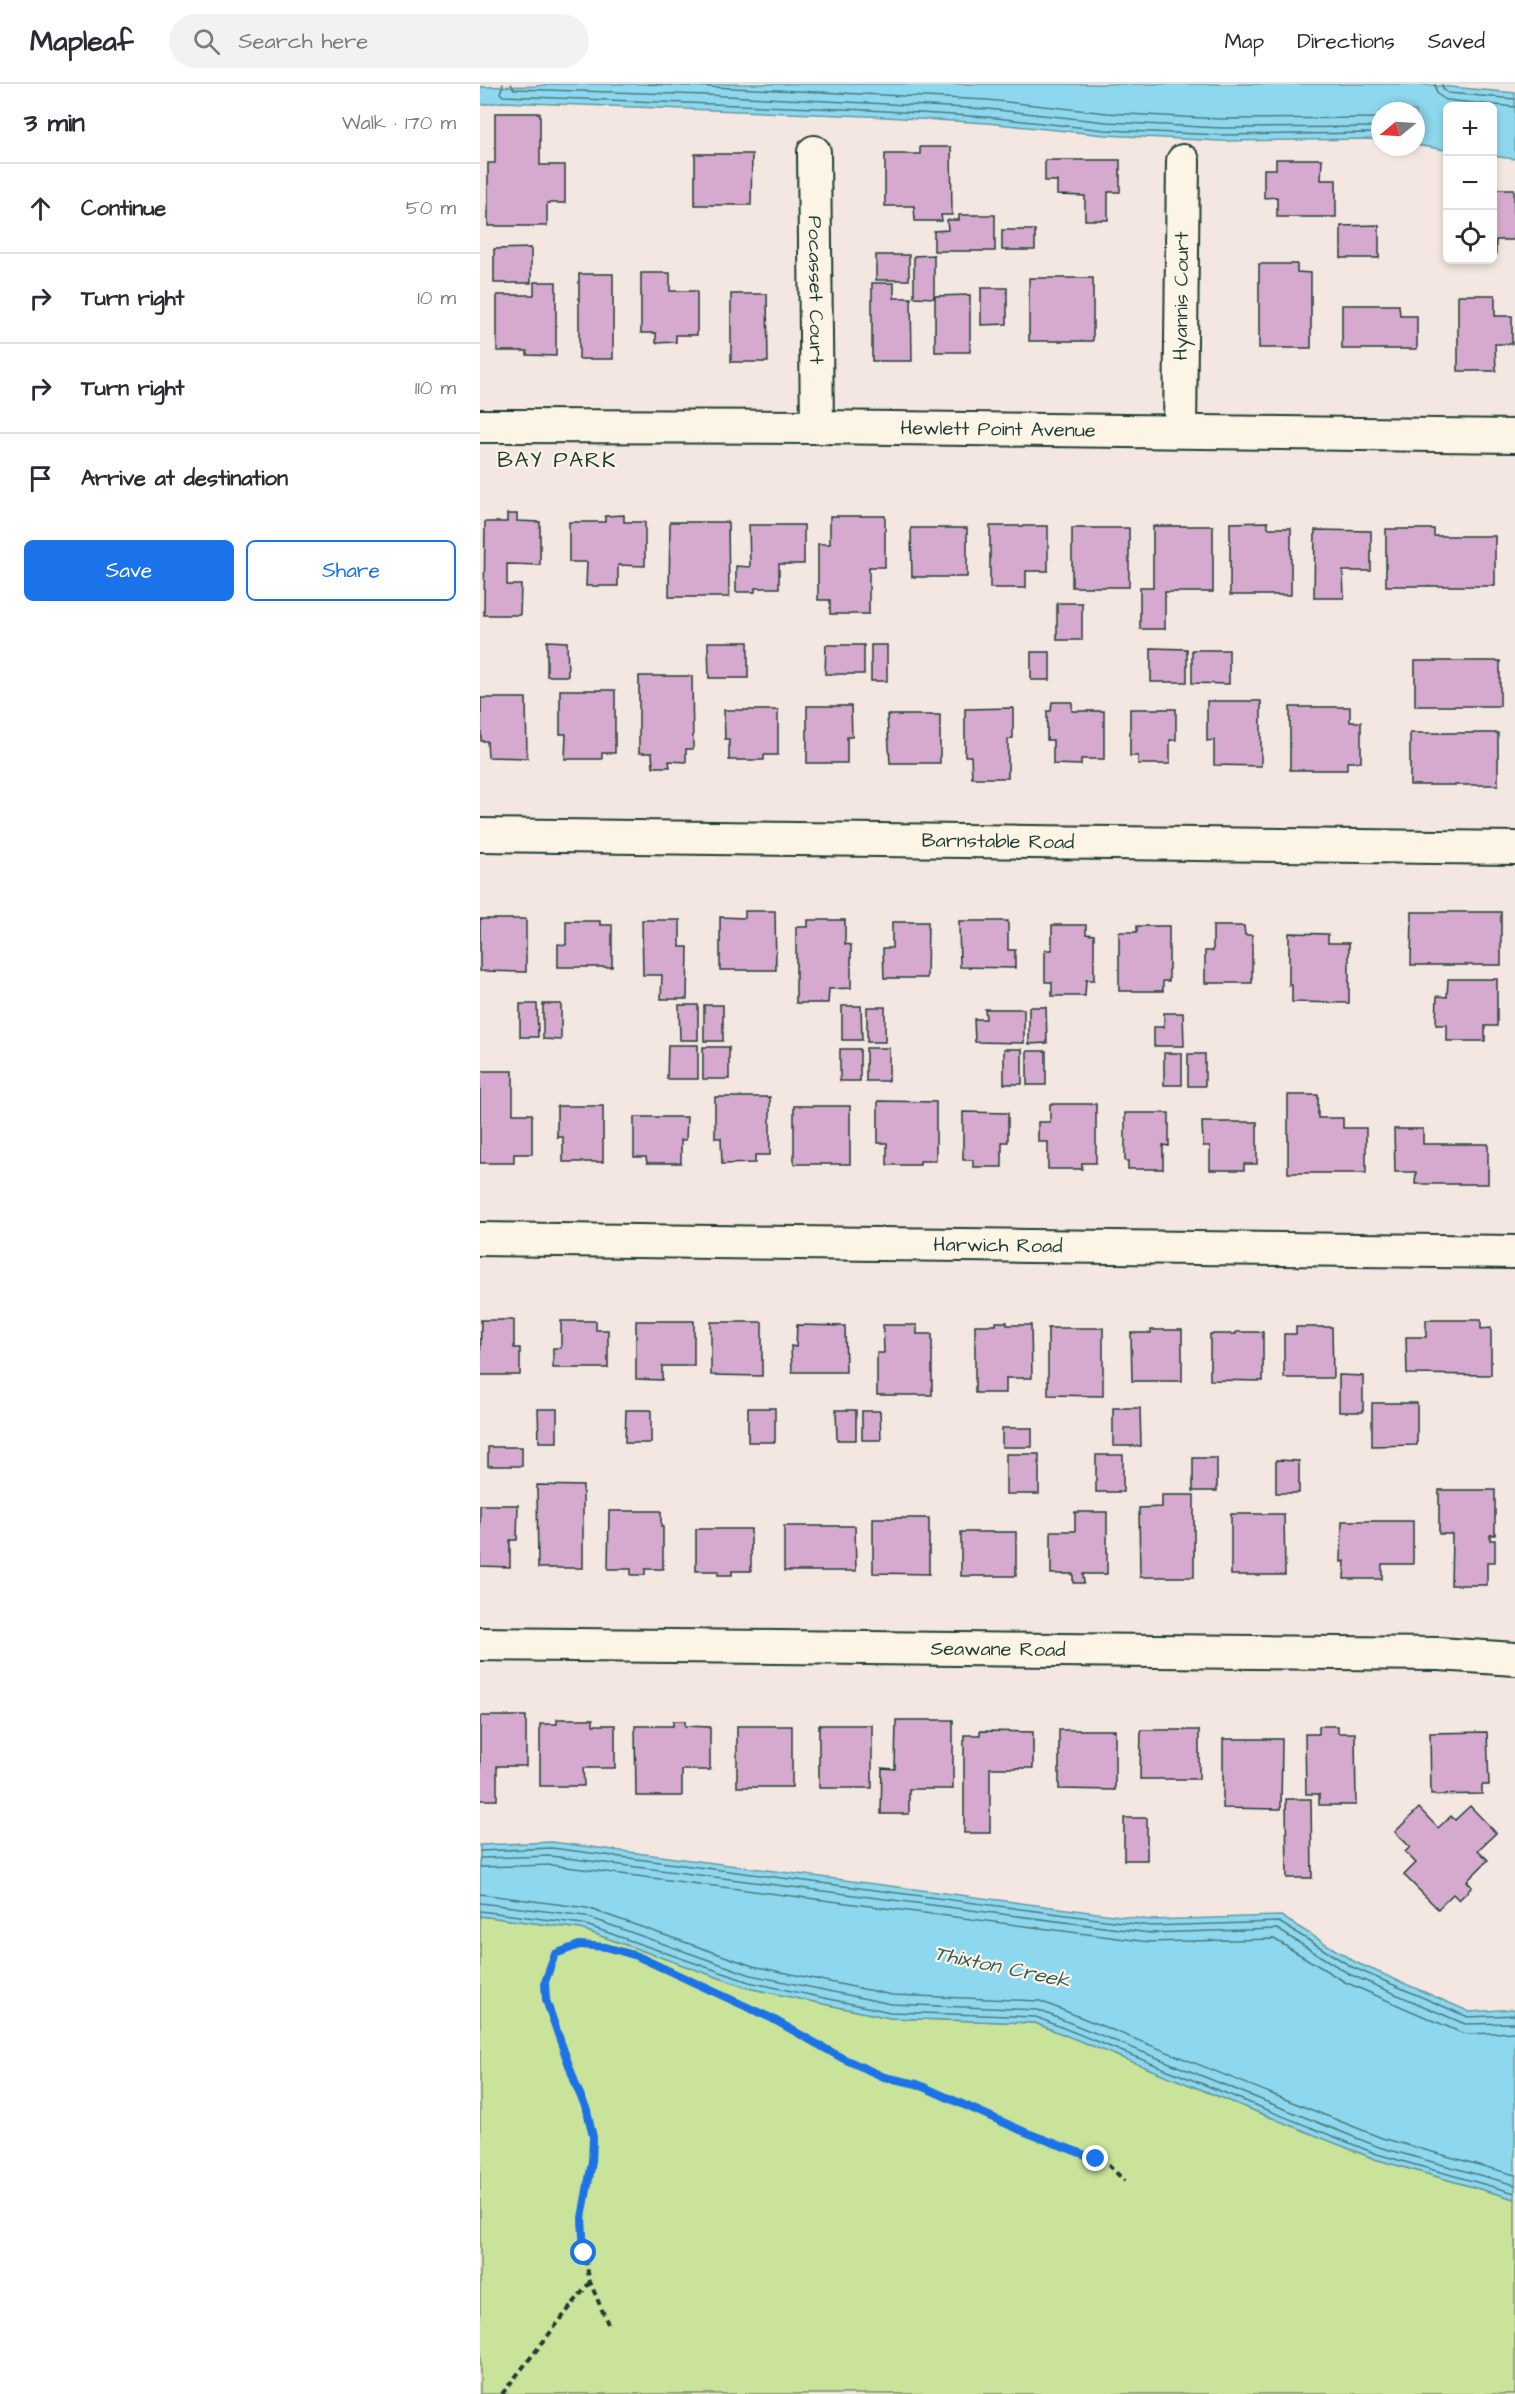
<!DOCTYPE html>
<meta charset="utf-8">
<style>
body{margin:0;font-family:"Architects Daughter",sans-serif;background:#f2f2f3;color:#2b2b33}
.controls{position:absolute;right:18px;top:18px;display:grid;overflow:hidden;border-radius:9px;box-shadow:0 3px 9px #0003}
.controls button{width:54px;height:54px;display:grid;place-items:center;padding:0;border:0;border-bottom:2px solid #e1e1e2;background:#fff;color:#2b2b33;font:30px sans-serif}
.compass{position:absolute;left:891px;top:18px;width:54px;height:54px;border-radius:50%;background:#fff;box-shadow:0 3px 9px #0003;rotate:252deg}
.stop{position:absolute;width:18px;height:18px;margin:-14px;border:4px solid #1a73e8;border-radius:50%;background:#fff}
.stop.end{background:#1a73e8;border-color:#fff;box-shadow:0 2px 6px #0008}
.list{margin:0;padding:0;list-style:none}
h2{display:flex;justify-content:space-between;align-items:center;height:78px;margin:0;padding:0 24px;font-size:26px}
h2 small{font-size:20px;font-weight:400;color:#7c7c81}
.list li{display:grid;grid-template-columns:39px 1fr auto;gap:18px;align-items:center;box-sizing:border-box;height:90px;padding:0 24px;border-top:2px solid #e1e1e2}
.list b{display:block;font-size:22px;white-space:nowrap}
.list em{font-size:20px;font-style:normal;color:#7c7c81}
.actions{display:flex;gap:12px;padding:18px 24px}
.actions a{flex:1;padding:14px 0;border:2px solid #1a73e8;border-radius:9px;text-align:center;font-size:21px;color:#1a73e8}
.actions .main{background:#1a73e8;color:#fff}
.icon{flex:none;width:33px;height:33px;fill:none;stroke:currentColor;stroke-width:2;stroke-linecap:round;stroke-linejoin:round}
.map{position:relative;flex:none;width:1035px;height:2310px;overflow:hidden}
header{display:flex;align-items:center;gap:36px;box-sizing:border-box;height:84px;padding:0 30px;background:#fff;border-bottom:2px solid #e1e1e2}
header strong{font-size:28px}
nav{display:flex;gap:33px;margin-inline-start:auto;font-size:21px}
.search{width:420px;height:54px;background:#f2f2f3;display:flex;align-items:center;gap:15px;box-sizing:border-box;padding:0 21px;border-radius:33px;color:#7c7c81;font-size:22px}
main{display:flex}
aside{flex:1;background:#fff}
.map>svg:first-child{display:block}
.green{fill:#c9e39a;stroke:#749067;stroke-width:1.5}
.water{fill:#8ed8ef;stroke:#629aa4;stroke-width:1.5}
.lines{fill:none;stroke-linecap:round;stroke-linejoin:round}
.shore{stroke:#4b7b7f;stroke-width:1.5}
.building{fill:#d6aace;stroke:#1f3d34;stroke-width:1.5}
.street-casing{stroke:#1f3d34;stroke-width:36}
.path{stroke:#1f3d34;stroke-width:4;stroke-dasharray:6 4.5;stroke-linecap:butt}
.street{stroke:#fcf5e5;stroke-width:32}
.route{stroke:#1a73e8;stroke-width:8}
.labels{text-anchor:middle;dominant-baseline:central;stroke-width:4.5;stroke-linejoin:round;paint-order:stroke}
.street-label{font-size:20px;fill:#1f3d34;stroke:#fcf5e5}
.water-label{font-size:21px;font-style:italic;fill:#355c59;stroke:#fcf5e5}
.quarter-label{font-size:22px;letter-spacing:1.5px;fill:#1f3d34;stroke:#fcf5e5}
</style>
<header>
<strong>Mapleaf</strong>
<div class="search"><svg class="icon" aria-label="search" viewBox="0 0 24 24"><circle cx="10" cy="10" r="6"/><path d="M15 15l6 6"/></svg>Search here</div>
<nav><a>Map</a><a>Directions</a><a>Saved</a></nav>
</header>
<main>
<aside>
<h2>3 min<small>Walk · 170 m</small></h2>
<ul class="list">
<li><svg class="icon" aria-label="ahead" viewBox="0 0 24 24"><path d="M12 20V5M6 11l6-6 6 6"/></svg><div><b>Continue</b></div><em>50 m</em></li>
<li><svg class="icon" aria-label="right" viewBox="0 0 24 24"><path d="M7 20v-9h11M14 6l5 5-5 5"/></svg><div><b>Turn right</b></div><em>10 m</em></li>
<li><svg class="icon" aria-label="right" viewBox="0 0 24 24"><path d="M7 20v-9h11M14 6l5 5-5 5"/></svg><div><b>Turn right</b></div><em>110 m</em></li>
<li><svg class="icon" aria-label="arrive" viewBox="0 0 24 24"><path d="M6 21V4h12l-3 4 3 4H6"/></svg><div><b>Arrive at destination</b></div></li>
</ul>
<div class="actions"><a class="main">Save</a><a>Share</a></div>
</aside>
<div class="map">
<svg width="1035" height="2310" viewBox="0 0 1035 2310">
<rect width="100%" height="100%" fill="#f4e6e0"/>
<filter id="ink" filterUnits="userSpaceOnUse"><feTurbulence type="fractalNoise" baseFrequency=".0167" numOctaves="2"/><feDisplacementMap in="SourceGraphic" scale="12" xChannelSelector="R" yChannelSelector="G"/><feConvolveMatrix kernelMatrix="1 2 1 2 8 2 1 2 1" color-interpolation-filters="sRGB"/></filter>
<g filter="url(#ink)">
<!-- green -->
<polygon class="green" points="0,1832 101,1845 268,1904 410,1934 555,1939 895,2075 1035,2115 1035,2310 0,2310"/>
<!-- water -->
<g class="water">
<polygon points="71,0 938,0 1035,9 1035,75 1013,72 1012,22 968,22 967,66 936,61 936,27 900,27 900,56 887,55 741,57 625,51 507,39 388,32 23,18 0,21 0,3 57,2"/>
<polygon points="72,1758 671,1836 801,1832 875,1878 990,1928 1035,1925 1035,2115 895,2075 555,1939 410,1934 268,1904 101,1845 0,1832 0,1761"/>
</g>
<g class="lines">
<!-- shore -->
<g class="shore">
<polyline points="23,0 20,9 23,12 388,26 507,33 625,46 741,51 887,49 900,50"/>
<polyline points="31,0 34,5 227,11 508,25 626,38 741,44 900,43"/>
<polyline points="167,0 508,16 627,29 741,35 900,34"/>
<polyline points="955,0 957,10 966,16 1035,23"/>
<polyline points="962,0 963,5 968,9 1035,15"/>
<polyline points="0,1767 72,1764 671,1842 799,1838 872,1883 988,1933 1035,1931"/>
<polyline points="0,1774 71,1772 670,1849 797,1845 869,1890 985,1940 1035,1939"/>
<polyline points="0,1783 71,1781 669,1858 794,1855 865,1898 982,1949 991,1950 1035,1948"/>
<polyline points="0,1810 107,1824 273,1882 412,1911 560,1917 902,2054 1035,2091"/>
<polyline points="0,1819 105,1832 271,1891 411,1920 558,1926 899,2063 1035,2101"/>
<polyline points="0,1827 103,1840 269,1898 410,1928 556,1933 897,2070 1035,2109"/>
</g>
</g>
<!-- building -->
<g class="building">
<polygon points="15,29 60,29 60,81 85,81 85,119 67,119 67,142 8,142 8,79 15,79"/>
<polygon points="440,63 471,63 472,131 461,131 462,137 435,137 434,122 405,122 405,70 440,70"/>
<polygon points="215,70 272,70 271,121 215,121"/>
<polygon points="796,75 842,75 841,96 856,96 856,133 797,133 797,113 784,114 784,85 796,85"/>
<polygon points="565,76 640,76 640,108 628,108 628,136 605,136 605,112 577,111 577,97 565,97"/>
<polygon points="1012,105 1034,105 1034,156 1016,156 1016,171 1012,171"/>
<polygon points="479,131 515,131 515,167 454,167 454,147 468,146 467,136 479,136"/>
<polygon points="899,141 899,174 861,174 861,142"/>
<rect x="522" y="146" width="33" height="20"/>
<polygon points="51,164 51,199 14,199 14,165"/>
<rect x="396" y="171" width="33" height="25"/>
<polygon points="454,171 454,214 434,213 434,172"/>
<polygon points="779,180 817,180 817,188 831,189 831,264 779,264"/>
<polygon points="161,189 190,189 190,207 217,207 217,251 196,251 196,258 176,259 176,249 161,249"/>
<rect x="99" y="190" width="34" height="85"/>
<rect x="549" y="194" width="64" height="63"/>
<polygon points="54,198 76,198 76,272 47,271 47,267 17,267 17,211 54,211"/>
<polygon points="392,199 414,199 414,214 431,214 432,277 392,277"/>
<polygon points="501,204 527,204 527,240 501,241"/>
<polygon points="251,210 287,210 288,278 251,278"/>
<polygon points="490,211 490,268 455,268 455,212"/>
<polygon points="978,211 1015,211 1015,232 1032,232 1032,260 1015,260 1016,287 978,287"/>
<polygon points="862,221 919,221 920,232 937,232 937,265 862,265"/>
<polygon points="27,430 37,430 37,437 60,438 60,481 27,480 27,501 41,501 40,531 4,531 5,438 27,438"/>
<polygon points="144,431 144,438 165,438 165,482 138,481 138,502 106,502 107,478 89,478 89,438 125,438 125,432"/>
<polygon points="350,432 405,432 405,483 389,483 389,530 350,530 350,516 338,516 338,460 350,460"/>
<polygon points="190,438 248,438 249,513 189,513"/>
<polygon points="788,438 788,444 811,444 811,511 750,511 750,439"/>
<polygon points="269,441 324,441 324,480 299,480 299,504 275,504 275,508 256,508 256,482 270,483"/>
<polygon points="510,442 568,442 568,487 546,487 546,504 510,504"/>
<polygon points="673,442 733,442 733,508 685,508 685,545 660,545 660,503 673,503"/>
<polygon points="431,444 487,444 487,493 432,493"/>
<rect x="592" y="444" width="57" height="59"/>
<polygon points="906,445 954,445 954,452 1015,452 1015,502 906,502"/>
<polygon points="835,446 891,447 891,487 863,487 864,514 834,514"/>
<rect x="577" y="519" width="25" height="37"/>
<polygon points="67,557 87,558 88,592 67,592"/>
<polygon points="228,558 268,558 268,594 229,594"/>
<polygon points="346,561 384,561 384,590 345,590"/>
<rect x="391" y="561" width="16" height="36"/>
<polygon points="671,564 707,565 707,598 671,598"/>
<polygon points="712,566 749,566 749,600 712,599"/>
<rect x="551" y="568" width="19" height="28"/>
<rect x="935" y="577" width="85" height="45"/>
<polygon points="159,592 212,592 213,665 206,665 206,678 189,677 190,683 173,683 172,669 159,669"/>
<polygon points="80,606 135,606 135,669 122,669 122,675 85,675 86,650 80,650"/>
<polygon points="1,614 46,614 47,674 8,673 7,657 1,657"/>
<polygon points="727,617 781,617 781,682 734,681 734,656 727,657"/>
<polygon points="572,618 592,618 592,627 624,627 624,675 601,675 601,681 573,680 573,656 567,656 567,627 571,627"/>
<polygon points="327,622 371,622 372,653 367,653 367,679 327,679"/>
<polygon points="810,623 870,623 870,638 881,638 881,678 867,678 867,686 810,686"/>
<polygon points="533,624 533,654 528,655 528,694 492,694 491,672 485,672 485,625"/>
<polygon points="650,625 696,625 696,656 690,656 690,680 658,680 658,672 650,672"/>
<polygon points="244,626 298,626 298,671 284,671 284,676 249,676 249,655 245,655"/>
<polygon points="407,631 460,631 460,679 410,679"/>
<rect x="930" y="649" width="88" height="52"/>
<polygon points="265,827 295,827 296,886 240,886 240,833 265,834"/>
<polygon points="932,828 1021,828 1021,881 931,881"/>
<polygon points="0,835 46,835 46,888 0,887"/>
<polygon points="162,836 200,836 200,863 208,863 207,915 181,915 182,891 163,891"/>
<polygon points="328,836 365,836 365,860 371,861 371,904 349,905 348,919 316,919 316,843 328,843"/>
<polygon points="86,837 120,837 120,841 132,841 132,883 78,883 78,860 86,861"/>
<polygon points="479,837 528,837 528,866 535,866 535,884 480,883"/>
<polygon points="412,838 448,838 447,894 404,894 403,864 412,864"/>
<polygon points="572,841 606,841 606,850 614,851 614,896 606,896 605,912 572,912 572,898 565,898 565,866 572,866"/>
<polygon points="657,842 689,842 689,897 683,897 683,907 639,907 639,848 657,848"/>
<polygon points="733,842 764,842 765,851 772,851 772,899 725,899 725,867 733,867"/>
<polygon points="809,849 848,850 848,859 869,859 869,919 812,918 812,901 809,901"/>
<polygon points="968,895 1017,895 1017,942 1005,942 1005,957 967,957 967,941 956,941 957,912 967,913"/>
<polygon points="40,920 57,920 58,953 40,953"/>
<polygon points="63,920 81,920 81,956 63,955"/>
<polygon points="199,921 218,921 218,956 200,956"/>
<rect x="224" y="921" width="19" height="36"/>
<polygon points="362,922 381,922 382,956 362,956"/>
<rect x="387" y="923" width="18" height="35"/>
<polygon points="549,923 566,923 567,959 549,960"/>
<polygon points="505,925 544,925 544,959 495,958 494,935 506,935"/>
<polygon points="684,929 703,929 704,962 674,962 674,943 684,943"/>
<polygon points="188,961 218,961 218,995 187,995"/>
<rect x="223" y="963" width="26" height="32"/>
<rect x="386" y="964" width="23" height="33"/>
<rect x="360" y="965" width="20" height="32"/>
<rect x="524" y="965" width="18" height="35"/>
<rect x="547" y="967" width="19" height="34"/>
<rect x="684" y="969" width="18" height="32"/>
<rect x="708" y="970" width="17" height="32"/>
<polygon points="0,987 33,987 33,1030 52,1030 52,1070 34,1070 34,1079 0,1079"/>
<polygon points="808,1011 838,1011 838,1034 863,1034 863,1044 886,1044 886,1089 808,1089"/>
<polygon points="235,1013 290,1013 290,1071 275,1071 275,1079 242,1080 241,1054 235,1054"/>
<polygon points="398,1017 456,1018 456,1077 440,1077 440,1081 407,1081 407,1059 398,1059"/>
<polygon points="570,1020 616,1020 616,1079 602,1079 602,1085 568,1085 568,1058 558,1058 558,1038 570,1038"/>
<polygon points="77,1022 123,1022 123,1078 83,1078 83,1053 77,1053"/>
<rect x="314" y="1022" width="56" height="58"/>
<polygon points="483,1028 528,1029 528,1058 522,1058 522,1083 493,1083 493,1076 483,1076"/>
<polygon points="645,1029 689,1029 689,1062 683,1061 683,1085 648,1085 648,1077 645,1077"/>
<polygon points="154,1033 207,1033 206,1056 201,1056 201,1079 167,1079 166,1073 154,1073"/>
<polygon points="722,1038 777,1038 777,1080 764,1080 764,1086 730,1086 730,1062 723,1062"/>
<polygon points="914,1045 943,1045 943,1060 1008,1060 1008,1100 935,1100 936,1088 915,1088"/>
<polygon points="1,1236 34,1236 34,1264 40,1264 40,1291 0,1291"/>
<polygon points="946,1236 1001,1236 1001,1245 1011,1244 1011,1291 927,1290 926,1253 946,1253"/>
<polygon points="81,1237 116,1237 116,1246 128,1246 128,1284 73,1284 73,1264 81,1264"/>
<polygon points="156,1237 214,1237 214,1282 182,1282 182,1296 156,1295"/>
<polygon points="231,1238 282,1238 282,1292 231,1291"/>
<polygon points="516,1238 527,1238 527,1241 551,1241 552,1294 526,1294 526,1309 495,1309 495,1241 516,1241"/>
<polygon points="317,1241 365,1242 366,1288 312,1288 311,1262 316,1263"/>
<polygon points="403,1241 437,1241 437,1250 452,1250 452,1311 397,1311 397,1269 404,1269"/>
<polygon points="816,1243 852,1243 853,1294 804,1294 804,1250 816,1250"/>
<polygon points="568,1244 623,1244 623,1312 568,1311"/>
<polygon points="671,1246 702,1246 702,1297 652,1297 651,1249 671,1249"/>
<polygon points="756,1248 783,1248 783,1297 730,1296 730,1250 756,1250"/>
<polygon points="859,1291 883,1292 883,1328 859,1328"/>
<polygon points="892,1319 937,1319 937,1361 892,1362"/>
<rect x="268" y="1324" width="27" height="34"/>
<polygon points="633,1324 660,1324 661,1362 633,1362"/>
<polygon points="58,1325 77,1325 77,1358 59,1358"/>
<polygon points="146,1326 171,1326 171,1359 145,1359"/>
<polygon points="356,1326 376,1326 376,1356 357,1356"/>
<polygon points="382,1327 400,1327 401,1356 382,1356"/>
<rect x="522" y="1344" width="30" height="19"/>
<rect x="8" y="1363" width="34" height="19"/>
<rect x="526" y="1370" width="33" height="40"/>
<rect x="616" y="1371" width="27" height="37"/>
<rect x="713" y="1374" width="24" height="33"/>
<polygon points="796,1376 819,1377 819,1409 796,1409"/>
<polygon points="57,1401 103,1402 103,1484 58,1484"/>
<polygon points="959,1406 1015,1406 1015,1451 1010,1451 1010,1456 1015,1456 1015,1478 1007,1478 1007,1501 971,1501 972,1450 959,1450"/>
<polygon points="682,1411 714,1411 714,1493 660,1493 659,1424 682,1423"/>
<polygon points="0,1421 38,1421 37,1456 30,1456 30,1483 0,1482"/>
<polygon points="129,1427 181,1427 181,1443 183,1443 183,1485 165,1485 165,1491 151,1491 151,1485 128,1485"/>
<polygon points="595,1428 627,1428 627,1490 603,1490 604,1499 593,1499 593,1490 571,1490 571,1447 595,1447"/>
<polygon points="751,1430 804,1430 805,1491 751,1491"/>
<polygon points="393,1434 449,1434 449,1490 393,1489"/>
<polygon points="862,1437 933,1437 933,1480 902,1480 902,1495 864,1495 865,1477 861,1478"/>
<polygon points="304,1442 375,1442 376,1487 304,1487"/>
<polygon points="216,1445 271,1445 271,1487 252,1487 252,1491 238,1491 238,1487 216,1487"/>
<rect x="481" y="1448" width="55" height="44"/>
<polygon points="0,1632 46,1632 46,1682 17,1682 17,1716 0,1716"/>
<polygon points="77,1635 113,1635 113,1641 135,1641 135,1684 103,1684 104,1702 60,1702 60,1640 77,1640"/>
<polygon points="416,1636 473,1636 473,1705 429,1705 429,1730 401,1730 402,1684 415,1685"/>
<polygon points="193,1637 205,1637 205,1642 230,1643 230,1686 202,1686 202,1712 156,1712 155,1642 193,1642"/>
<rect x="339" y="1641" width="53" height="63"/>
<rect x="257" y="1642" width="55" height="61"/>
<polygon points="839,1642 858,1642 858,1649 875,1649 876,1721 839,1721 839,1710 826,1710 825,1650 839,1650"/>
<polygon points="579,1646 635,1646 635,1706 579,1705"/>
<polygon points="661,1646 719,1646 719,1695 660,1695"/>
<polygon points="500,1647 553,1648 553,1684 510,1684 510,1749 484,1749 484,1651 500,1651"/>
<polygon points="1007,1648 1009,1701 1002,1701 1002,1710 951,1711 950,1649"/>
<polygon points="743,1655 802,1655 801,1725 743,1724"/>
<polygon points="806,1715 831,1715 832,1794 807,1794"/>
<polygon points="990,1722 1016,1749 998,1766 1008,1776 987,1797 992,1803 979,1816 973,1810 958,1825 924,1791 936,1779 925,1768 930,1763 915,1748 939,1724 958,1744 971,1732 975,1736"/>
<rect x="644" y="1734" width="23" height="42"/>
</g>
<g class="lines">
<defs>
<g id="street">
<path id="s1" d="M 334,68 L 337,343"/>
<path id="s2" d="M 0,342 L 337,343 L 1035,352"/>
<path id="s3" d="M 700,347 L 703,77"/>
<path id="s4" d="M 0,751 L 1035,764"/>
<path id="s5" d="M 0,1155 L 1035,1168"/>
<path id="s6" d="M 0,1560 L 959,1570 L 1035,1575"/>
</g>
</defs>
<!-- street casing -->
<use href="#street" class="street-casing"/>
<!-- path -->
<g class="path">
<polyline points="128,2240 110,2198 104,2169 102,2134 112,2078 113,2053 107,2026 97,2004 66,1916 65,1898 75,1870 99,1861 126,1863 157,1872 291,1934 362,1974 404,1993 437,2000 545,2048 616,2075 628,2081 645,2097"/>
<polyline points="22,2310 110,2198"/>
</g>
<!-- street -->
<use href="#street" class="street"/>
</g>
</g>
<g class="lines" filter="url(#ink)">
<!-- route -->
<polyline class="route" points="104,2169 102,2134 112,2078 113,2053 107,2026 97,2004 66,1916 65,1898 75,1870 99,1861 126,1863 157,1872 291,1934 362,1974 404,1993 437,2000 545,2048 616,2075"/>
</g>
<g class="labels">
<!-- street labels -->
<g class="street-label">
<text stroke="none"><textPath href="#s1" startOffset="138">Pocasset Court</textPath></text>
<text stroke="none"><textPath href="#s3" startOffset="135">Hyannis Court</textPath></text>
<text stroke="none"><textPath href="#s2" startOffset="518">Hewlett Point Avenue</textPath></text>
<text stroke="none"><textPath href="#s4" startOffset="518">Barnstable Road</textPath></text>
<text stroke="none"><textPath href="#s5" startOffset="518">Harwich Road</textPath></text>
<text stroke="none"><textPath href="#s6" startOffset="518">Seawane Road</textPath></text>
</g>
<!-- water labels -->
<g class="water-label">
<text transform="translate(522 1883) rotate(12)">Thixton Creek</text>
</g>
<!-- quarter labels -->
<g class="quarter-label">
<text x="77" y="376">BAY PARK</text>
</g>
</g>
</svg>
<div class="controls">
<button>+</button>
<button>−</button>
<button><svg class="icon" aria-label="locate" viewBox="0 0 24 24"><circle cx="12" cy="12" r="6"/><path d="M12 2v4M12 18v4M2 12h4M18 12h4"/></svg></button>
</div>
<svg class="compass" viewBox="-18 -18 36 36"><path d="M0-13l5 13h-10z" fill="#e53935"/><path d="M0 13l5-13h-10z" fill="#7c7c81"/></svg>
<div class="stop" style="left:104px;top:2169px"></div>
<div class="stop end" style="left:616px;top:2075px"></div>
</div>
</main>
